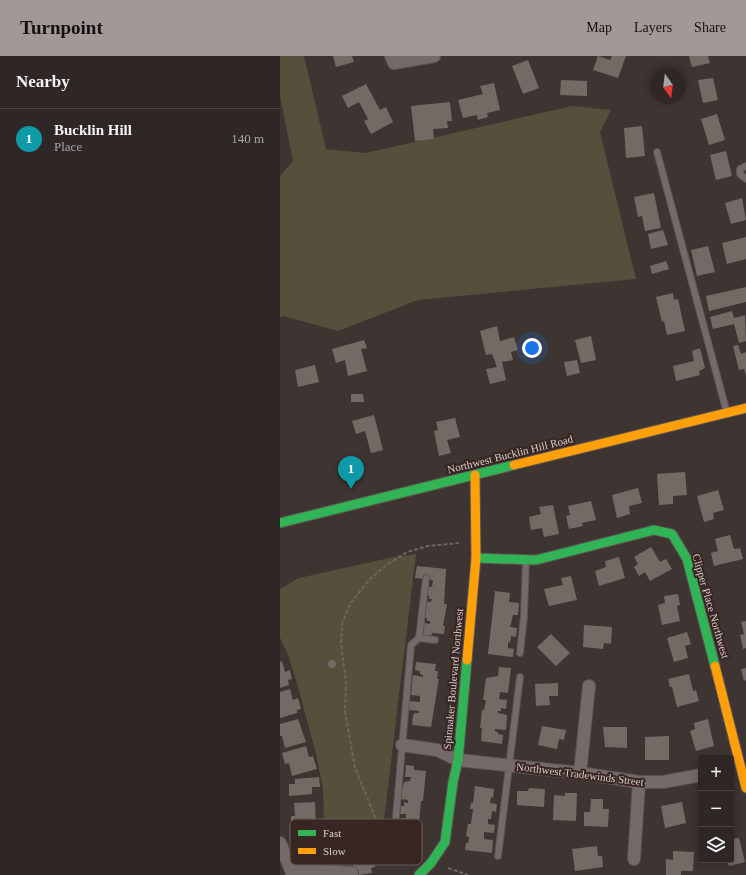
<!DOCTYPE html>
<meta charset="utf-8">
<style>
body{margin:0;font-family:"Times New Roman",serif;background:#362f2e;color:#f1f3f6}
.controls{position:absolute;right:12px;bottom:12px;display:grid;overflow:hidden;border-radius:4px;box-shadow:0 2px 10px #0003}
.controls button{width:36px;height:36px;display:grid;place-items:center;padding:0;border:0;border-bottom:1px solid #494443;background:#2e2726;color:#f1f3f6;font:20px sans-serif}
.compass{position:absolute;left:370px;top:12px;width:36px;height:36px;border-radius:50%;background:#2e2726;box-shadow:0 2px 10px #0003;rotate:166deg}
.you{position:absolute;left:252px;top:292px;width:14px;height:14px;margin:-10px;border:3px solid #fff;border-radius:50%;background:#1a73e8;box-shadow:0 0 0 6px #1a73e833}
.badge{display:grid;place-items:center;width:26px;height:26px;border-radius:50%;background:#a49897;color:#fff;font-size:13px;font-weight:700}
.pin{position:absolute;translate:-50% -33px;filter:drop-shadow(0 1px 2px #0008)}
.pin::after{content:'';position:absolute;top:21px;width:14px;height:12px;background:inherit;clip-path:polygon(0 0,100% 0,50% 100%)}
.list{margin:0;padding:0;list-style:none}
h2{display:flex;justify-content:space-between;align-items:center;height:52px;margin:0;padding:0 16px;font-size:17px}
h2 small{font-size:13px;font-weight:400;color:#a7a5a7}
.list li{display:grid;grid-template-columns:26px 1fr auto;gap:12px;align-items:center;box-sizing:border-box;height:60px;padding:0 16px;border-top:1px solid #494443}
.list b{display:block;font-size:15px;white-space:nowrap}
.list p{margin:0;font-size:13px;white-space:nowrap;color:#a7a5a7}
.list em{font-size:13px;font-style:normal;color:#a7a5a7}
.icon{flex:none;width:22px;height:22px;fill:none;stroke:currentColor;stroke-width:2;stroke-linecap:round;stroke-linejoin:round}
.map{position:relative;flex:none;width:466px;height:819px;overflow:hidden}
header{display:flex;align-items:center;gap:24px;box-sizing:border-box;height:56px;padding:0 20px;background:#a49897;color:#111}
header strong{font-size:19px}
nav{display:flex;gap:22px;margin-inline-start:auto;font-size:14px}
main{display:flex}
aside{flex:1;background:#2e2726}
.map>svg:first-child{display:block}
.green{fill:#574e3c}
.building{fill:#746a65}
.lines{fill:none;stroke-linecap:round;stroke-linejoin:round}
.lane-casing{stroke:#5c5251;stroke-width:8}
.street-casing{stroke:#5c5251;stroke-width:14}
.fast-casing{stroke:#5c5251;stroke-width:11}
.slow-casing{stroke:#5c5251;stroke-width:11}
.path{stroke:#6d6564;stroke-width:2;stroke-dasharray:4 2;stroke-linecap:butt}
.lane{stroke:#736a69;stroke-width:6}
.street{stroke:#736a69;stroke-width:12}
.fast{stroke:#30b455;stroke-width:9}
.slow{stroke:#ff9f0a;stroke-width:9}
.labels{text-anchor:middle;dominant-baseline:central;stroke-width:4;stroke-linejoin:round;paint-order:stroke}
.street-label{font-size:11px;fill:#dbcecd;stroke:#382623}
.key{fill:#382623;stroke:#695856;stroke-width:1}
.key-label{font-size:11px;fill:#dbcecd}
</style>
<header>
<strong>Turnpoint</strong>
<nav><a>Map</a><a>Layers</a><a>Share</a></nav>
</header>
<main>
<aside>
<h2>Nearby<small></small></h2>
<ul class="list">
<li><span class="badge" style="background:#0f9aa8">1</span><div><b>Bucklin Hill</b><p>Place</p></div><em>140 m</em></li>
</ul>
</aside>
<div class="map">
<svg width="466" height="819" viewBox="0 0 466 819">
<rect width="100%" height="100%" fill="#3e3432"/>
<!-- green -->
<g class="green">
<polygon points="0,0 24,0 46,93 86,97 292,50 331,54 320,76 356,223 138,244 58,275 3,260 0,262 0,120 13,105 0,40"/>
<polygon points="136,498 103,773 44,767 43,732 36,698 18,631 7,596 0,582 0,533 19,522 114,501"/>
</g>
<!-- building -->
<g class="building">
<polygon points="53,0 72,0 74,6 56,11"/>
<polygon points="318,0 330,4 332,0 346,0 338,22 313,14"/>
<polygon points="409,0 428,0 430,7 412,11"/>
<polygon points="248,4 259,32 243,38 232,10"/>
<polygon points="433,22 438,44 423,47 418,24"/>
<polygon points="281,24 307,25 307,40 280,39"/>
<polygon points="214,27 220,54 207,57 208,61 198,64 197,59 183,62 178,44 203,38 200,30"/>
<polygon points="86,28 100,54 106,51 113,66 91,78 84,65 88,63 79,46 68,52 62,40"/>
<polygon points="170,46 172,65 167,65 168,72 153,73 154,83 135,85 131,50"/>
<polygon points="437,58 445,84 429,89 421,63"/>
<polygon points="362,70 365,100 346,102 344,72"/>
<polygon points="446,95 452,120 436,124 430,99"/>
<polygon points="374,137 381,172 365,175 362,160 358,161 354,141"/>
<polygon points="462,142 466,164 451,168 445,147"/>
<polygon points="383,174 388,189 371,193 368,178"/>
<polygon points="466,181 466,203 447,208 442,187"/>
<polygon points="428,190 435,216 417,220 411,194"/>
<polygon points="386,205 389,213 372,218 370,210"/>
<polygon points="466,231 466,246 429,255 426,240"/>
<polygon points="393,237 394,244 398,243 405,275 387,279 384,265 382,266 376,241"/>
<polygon points="452,255 454,262 465,259 466,285 459,287 454,268 433,273 430,261"/>
<polygon points="217,270 220,285 234,281 238,294 231,296 233,304 222,306 226,324 210,328 206,313 217,311 212,298 206,299 200,275"/>
<polygon points="311,280 316,304 301,307 295,284"/>
<polygon points="84,284 87,292 81,293 87,315 68,320 65,304 56,307 52,293"/>
<polygon points="458,289 461,298 466,296 466,320 464,313 459,314 453,290"/>
<polygon points="420,292 425,312 419,315 420,319 396,325 393,310 414,305 412,295"/>
<polygon points="297,304 300,317 287,320 284,306"/>
<polygon points="35,309 39,326 18,331 15,314"/>
<polygon points="71,338 83,338 84,346 71,346"/>
<polygon points="94,359 103,394 91,397 85,375 76,378 72,365"/>
<polygon points="175,362 180,381 167,384 171,397 159,400 154,375 158,374 156,366"/>
<polygon points="405,416 407,439 393,440 393,448 379,449 377,418"/>
<polygon points="358,432 362,447 349,450 350,458 337,462 332,439"/>
<polygon points="438,434 444,454 433,457 434,463 424,466 417,440"/>
<polygon points="311,445 316,464 302,467 303,470 289,473 286,460 290,459 288,450"/>
<polygon points="273,449 279,478 264,481 262,472 251,474 249,461 261,458 259,451"/>
<polygon points="450,479 454,493 460,492 463,503 434,510 431,497 438,495 435,483"/>
<polygon points="371,491 380,506 386,503 392,513 370,525 365,516 359,520 354,511 358,508 354,501"/>
<polygon points="339,501 345,522 319,530 315,515 326,511 325,505"/>
<polygon points="137,510 166,513 164,548 167,548 163,570 165,570 164,578 152,577 151,581 142,580 144,567 150,568 150,565 147,565 147,562 145,562 146,555 143,554 144,545 151,546 152,543 149,543 149,540 147,539 148,530 152,531 153,524 135,522"/>
<polygon points="291,520 297,544 269,550 264,533 283,529 281,522"/>
<polygon points="215,535 230,537 229,546 239,547 238,559 233,559 230,571 237,572 236,581 231,580 230,587 228,586 228,592 234,593 233,601 208,598"/>
<polygon points="398,538 400,549 397,550 400,565 382,569 378,549 385,547 384,540"/>
<polygon points="466,565 466,592 463,593 460,579 464,578 461,566"/>
<polygon points="304,569 332,571 331,588 324,587 323,593 303,591"/>
<polygon points="407,576 411,588 405,590 408,602 394,606 387,582"/>
<polygon points="271,578 290,597 276,610 257,591"/>
<circle cx="52" cy="608" r="4"/>
<polygon points="2,605 5,616 10,614 12,623 8,624 9,629 0,632 0,606"/>
<polygon points="136,606 156,608 155,615 158,615 157,623 159,623 151,671 132,669 133,659 135,657 139,657 139,655 128,654 129,645 140,646 140,640 131,639 133,619 143,621 143,619 140,618 140,615 135,614"/>
<polygon points="219,611 231,612 228,637 220,636 219,643 227,644 226,653 221,652 221,655 218,655 218,657 227,659 226,674 215,673 215,675 218,676 218,678 223,679 222,688 201,685 202,672 200,672 202,654 204,654 206,644 203,644 206,622 218,620"/>
<polygon points="466,612 466,624 464,625 461,613"/>
<polygon points="409,618 413,635 416,634 419,645 397,651 392,631 390,631 388,623"/>
<polygon points="278,627 278,640 269,640 270,649 256,650 255,628"/>
<polygon points="10,633 13,644 18,642 21,653 17,654 17,657 0,662 0,636"/>
<polygon points="18,663 26,686 5,692 2,680 0,680 0,668"/>
<polygon points="428,663 434,690 416,695 410,675 415,673 414,667"/>
<polygon points="262,670 286,674 284,684 279,683 277,693 258,689"/>
<polygon points="323,671 347,671 347,692 325,691"/>
<polygon points="389,680 389,704 365,704 365,681"/>
<polygon points="26,690 29,701 33,700 37,713 12,720 9,707 5,708 2,697"/>
<polygon points="126,709 134,710 134,714 146,715 143,745 141,745 139,768 136,768 135,779 107,775 108,763 122,765 123,762 126,762 126,758 120,758 121,750 124,750 124,746 128,747 128,744 120,743 124,726 130,725 131,721 125,721"/>
<polygon points="39,721 40,731 32,731 32,738 9,740 9,728 15,728 15,723"/>
<polygon points="195,730 214,733 213,742 211,741 210,747 217,748 216,756 212,755 211,763 208,763 208,768 215,769 214,777 204,776 204,783 213,784 212,797 185,794 186,787 188,787 189,781 186,780 188,768 191,768 193,753 190,753 191,747 193,747"/>
<polygon points="249,732 265,733 264,751 237,749 237,735 248,735"/>
<polygon points="285,737 297,737 296,765 273,764 274,739 285,740"/>
<polygon points="311,743 323,743 323,753 329,753 328,771 304,770 304,756 310,756"/>
<polygon points="35,746 36,771 11,772 11,760 15,760 14,747"/>
<polygon points="402,746 406,767 385,772 381,750"/>
<polygon points="86,779 88,786 91,785 93,793 89,794 90,799 95,798 96,806 94,806 95,811 91,812 92,817 79,819 78,814 73,815 73,798 68,798 68,794 60,795 58,783"/>
<polygon points="459,782 465,806 449,810 447,804 451,804 451,783"/>
<polygon points="317,790 318,800 322,800 323,811 295,815 292,793"/>
<polygon points="393,795 414,796 413,815 401,815 401,819 386,819 386,803 393,804"/>
</g>
<g class="lines">
<defs>
<g id="lane">
<polyline points="377,96 447,357"/>
<polyline points="466,110 460,113 460,118 466,123"/>
<polyline points="139,582 155,584"/>
<polyline points="240,597 244,560 246,504"/>
<polyline points="116,761 131,589 139,582 146,522"/>
<polyline points="218,800 240,621"/>
</g>
<g id="street">
<polyline points="111,0 114,7 154,0"/>
<polyline points="122,689 157,694 178,704 300,717 359,726 383,726 421,719"/>
<polyline points="300,717 309,630"/>
<polyline points="0,787 13,819"/>
<polyline points="354,803 359,726"/>
<polyline points="12,813 72,817"/>
</g>
<g id="fast">
<polyline points="0,467 234,409"/>
<polyline points="196,502 256,504 374,474 392,478 407,503 435,610"/>
<polyline points="139,819 151,807 165,786 173,726 178,704 187,604"/>
</g>
<g id="slow">
<polyline points="234,409 466,352"/>
<polyline points="187,604 196,502 195,419"/>
<polyline points="435,610 466,732"/>
</g>
</defs>
<!-- lane casing -->
<use href="#lane" class="lane-casing"/>
<!-- street casing -->
<use href="#street" class="street-casing"/>
<!-- fast casing -->
<use href="#fast" class="fast-casing"/>
<!-- slow casing -->
<use href="#slow" class="slow-casing"/>
<!-- path -->
<g class="path">
<polyline points="133,803 108,791 100,780 95,761 75,712 65,656 66,626 61,587 62,568 70,548 88,525 105,510 127,496 148,490 179,487"/>
<polyline points="168,812 188,819"/>
</g>
<!-- lane -->
<use href="#lane" class="lane"/>
<!-- street -->
<use href="#street" class="street"/>
<!-- fast -->
<use href="#fast" class="fast"/>
<!-- slow -->
<use href="#slow" class="slow"/>
</g>
<g class="labels">
<!-- street labels -->
<g class="street-label">
<text transform="translate(230 398) rotate(-14)">Northwest Bucklin Hill Road</text>
<text transform="translate(431 550) rotate(74)">Clipper Place Northwest</text>
<text transform="translate(173 623) rotate(-85)">Spinnaker Boulevard Northwest</text>
<text transform="translate(300 718) rotate(7)">Northwest Tradewinds Street</text>
</g>
</g>
<!-- legend -->
<rect x="10" y="763" width="132" height="46" rx="6" class="key"/>
<rect x="18" y="774" width="18" height="6" fill="#30b455"/>
<rect x="18" y="792" width="18" height="6" fill="#ff9f0a"/>
<g class="key-label">
<text x="43" y="781">Fast</text>
<text x="43" y="799">Slow</text>
</g>
</svg>
<div class="controls">
<button>+</button>
<button>−</button>
<button><svg class="icon" aria-label="layers" viewBox="0 0 24 24"><path d="M12 4l9 5-9 5-9-5zM3 14l9 5 9-5"/></svg></button>
</div>
<svg class="compass" viewBox="-18 -18 36 36"><path d="M0-13l5 13h-10z" fill="#e53935"/><path d="M0 13l5-13h-10z" fill="#a7a5a7"/></svg>
<div class="you"></div>
<div class="pin badge" style="left:71px;top:433px;background:#0f9aa8">1</div>
</div>
</main>
